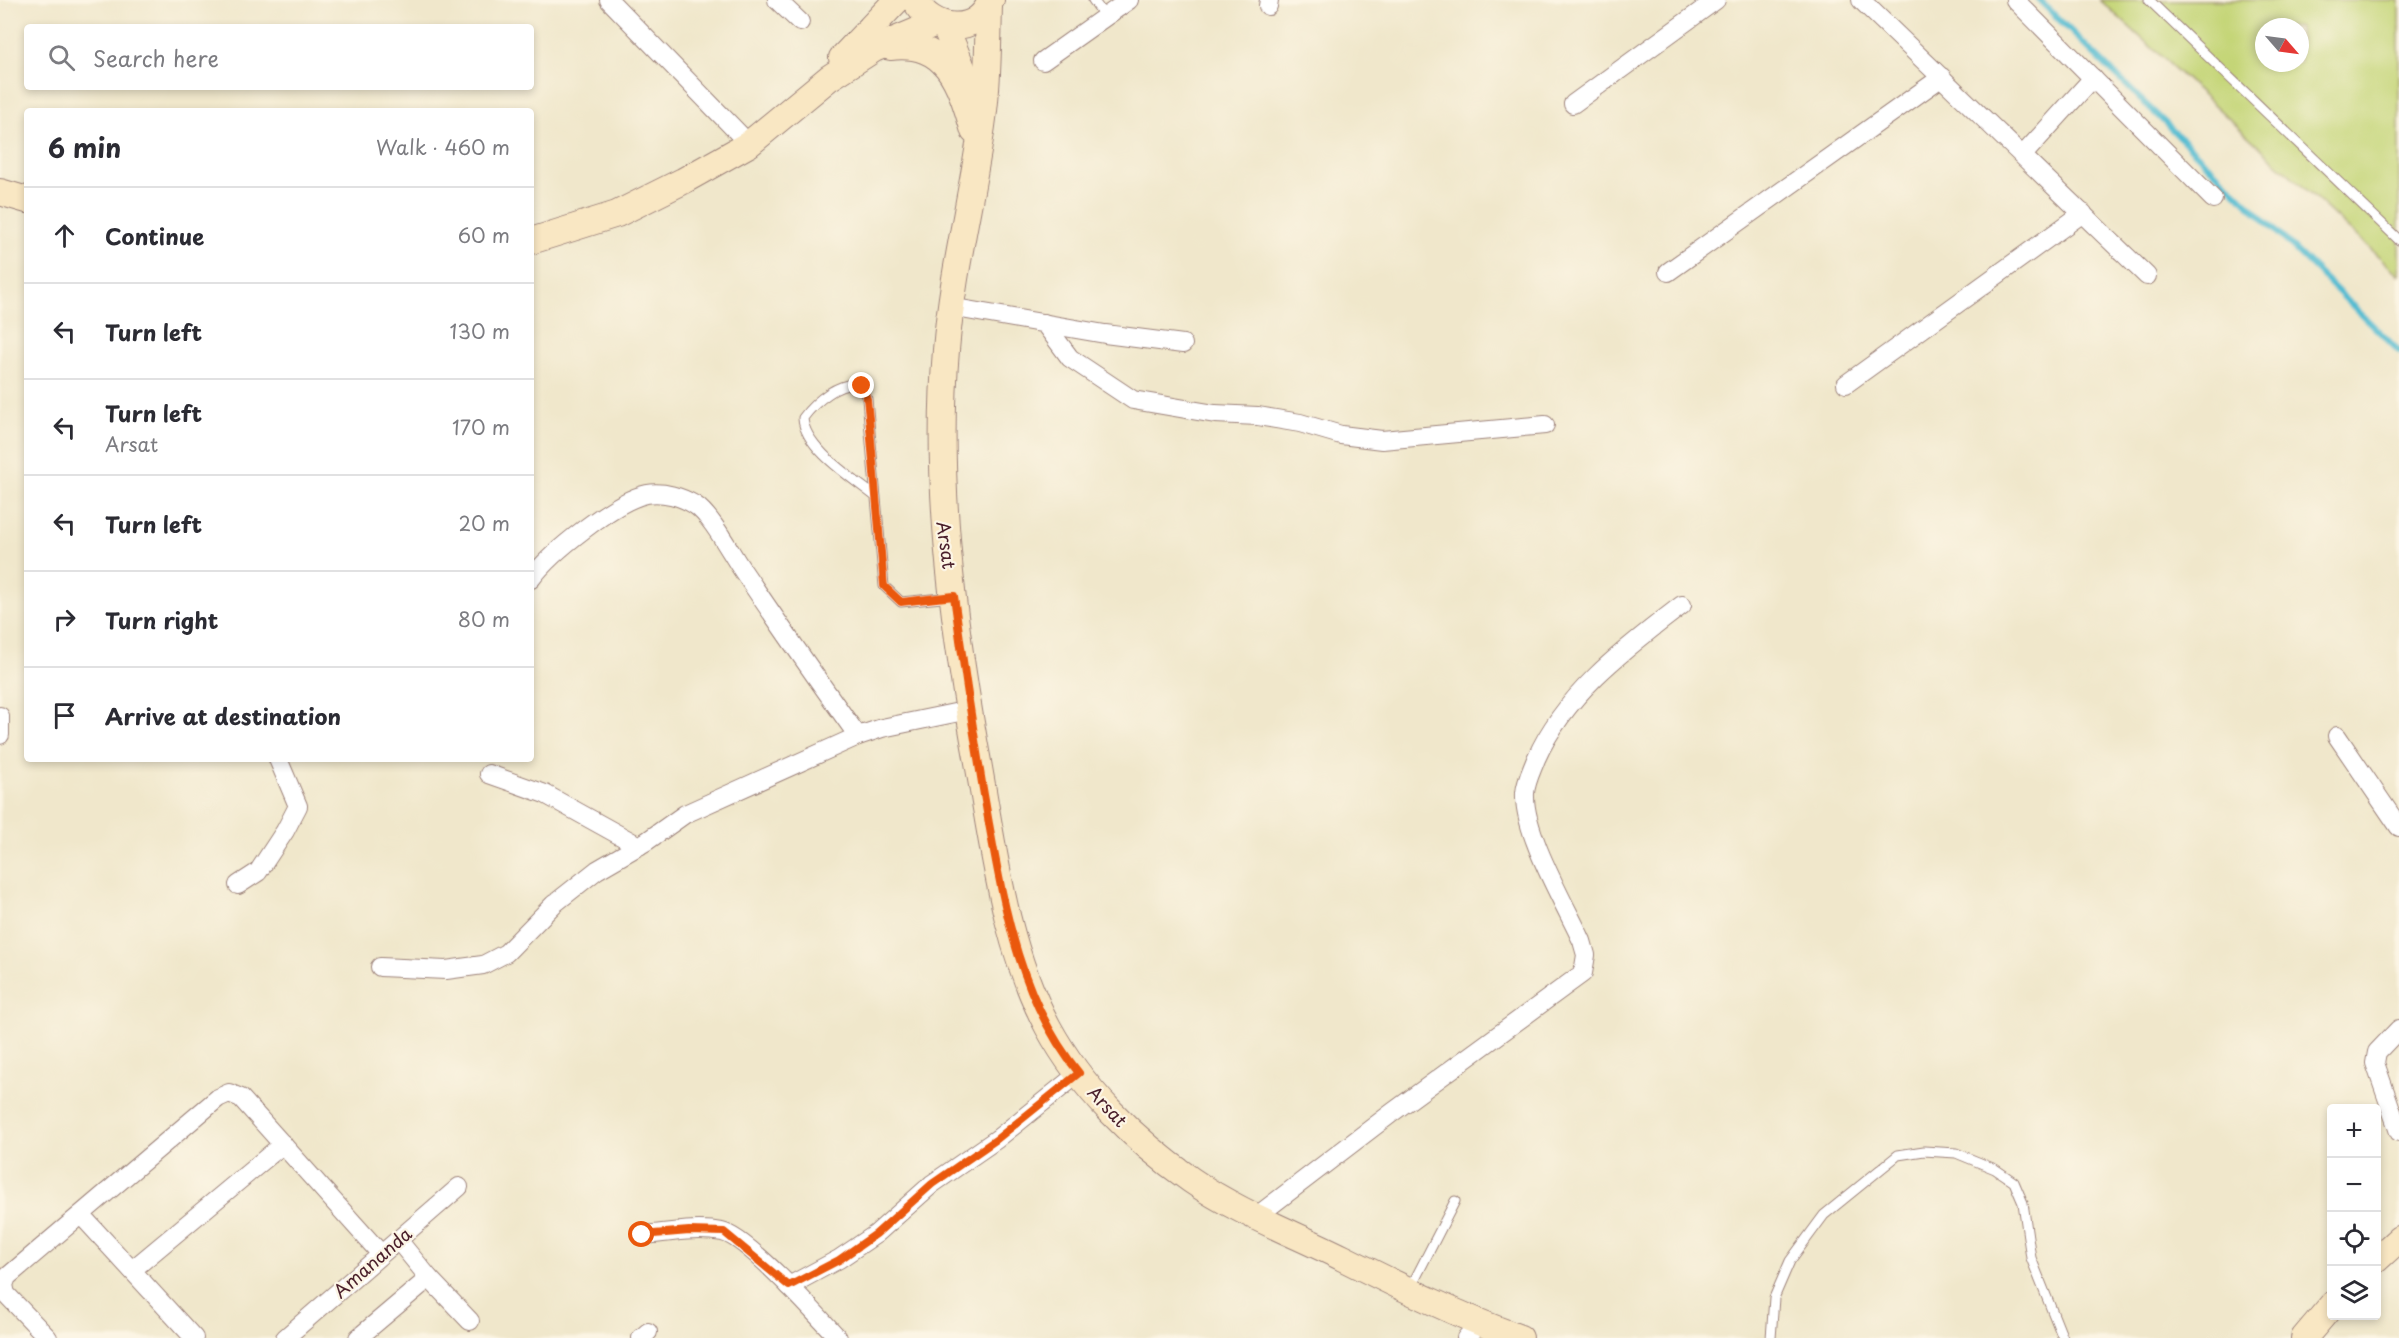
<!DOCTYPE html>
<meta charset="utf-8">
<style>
body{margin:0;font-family:"Playpen Sans",sans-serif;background:#f2f2f3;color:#2b2b33}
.controls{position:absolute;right:18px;bottom:18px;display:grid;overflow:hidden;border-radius:6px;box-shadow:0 3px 9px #0003}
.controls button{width:54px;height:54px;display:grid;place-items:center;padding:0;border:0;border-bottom:2px solid #e1e1e2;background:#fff;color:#2b2b33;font:30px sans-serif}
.compass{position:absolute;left:2255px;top:18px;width:54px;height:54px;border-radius:50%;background:#fff;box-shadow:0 3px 9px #0003;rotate:118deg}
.stop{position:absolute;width:18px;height:18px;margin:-14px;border:4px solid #ea580c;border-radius:50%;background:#fff}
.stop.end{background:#ea580c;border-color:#fff;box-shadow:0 2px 6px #0008}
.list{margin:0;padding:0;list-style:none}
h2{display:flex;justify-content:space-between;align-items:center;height:78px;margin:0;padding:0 24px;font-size:26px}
h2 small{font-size:20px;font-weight:400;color:#7c7c81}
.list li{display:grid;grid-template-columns:39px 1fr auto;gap:18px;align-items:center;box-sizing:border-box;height:96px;padding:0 24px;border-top:2px solid #e1e1e2}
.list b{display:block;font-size:22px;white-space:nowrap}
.list p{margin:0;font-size:20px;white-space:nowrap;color:#7c7c81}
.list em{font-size:20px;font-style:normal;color:#7c7c81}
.icon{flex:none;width:33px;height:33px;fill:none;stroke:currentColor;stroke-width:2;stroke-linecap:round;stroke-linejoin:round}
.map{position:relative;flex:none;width:2399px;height:1338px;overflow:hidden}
.search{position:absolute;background:#fff;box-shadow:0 3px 9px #0003;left:24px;top:24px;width:510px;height:66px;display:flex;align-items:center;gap:15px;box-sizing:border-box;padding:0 21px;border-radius:6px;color:#7c7c81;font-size:22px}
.panel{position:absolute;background:#fff;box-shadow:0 3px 9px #0003;left:24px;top:108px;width:510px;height:654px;border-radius:6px}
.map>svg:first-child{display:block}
.green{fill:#c4d577;stroke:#877a51;stroke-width:1.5;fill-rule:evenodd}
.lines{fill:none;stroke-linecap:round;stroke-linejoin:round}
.stream{stroke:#53bcd1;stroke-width:6}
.lane-casing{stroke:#9d837b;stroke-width:11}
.street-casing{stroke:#9d837b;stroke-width:20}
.secondary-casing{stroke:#9d837b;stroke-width:28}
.lane{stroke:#fff;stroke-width:9}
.street{stroke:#fff;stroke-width:18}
.secondary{stroke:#f9e7c3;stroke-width:26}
.route{stroke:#ea580c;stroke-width:8}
.labels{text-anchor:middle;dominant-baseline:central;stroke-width:4.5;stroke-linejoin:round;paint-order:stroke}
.street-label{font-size:18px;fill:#4a1f2b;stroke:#fcf5e5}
</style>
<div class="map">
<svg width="2399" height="1338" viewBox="0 0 2399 1338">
<rect width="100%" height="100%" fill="#fcf5e5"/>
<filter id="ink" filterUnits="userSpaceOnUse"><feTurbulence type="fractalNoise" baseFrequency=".0167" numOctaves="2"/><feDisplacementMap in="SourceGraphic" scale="12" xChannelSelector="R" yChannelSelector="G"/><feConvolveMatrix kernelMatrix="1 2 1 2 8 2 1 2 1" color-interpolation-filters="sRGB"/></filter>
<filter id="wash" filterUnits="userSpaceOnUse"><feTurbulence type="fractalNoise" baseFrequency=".008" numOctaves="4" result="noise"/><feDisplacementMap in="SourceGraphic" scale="24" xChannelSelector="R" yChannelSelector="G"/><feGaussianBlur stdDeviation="1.35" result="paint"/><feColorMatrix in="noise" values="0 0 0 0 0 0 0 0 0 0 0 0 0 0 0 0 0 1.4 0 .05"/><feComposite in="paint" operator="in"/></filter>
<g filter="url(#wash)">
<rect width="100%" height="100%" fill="#f0e7cb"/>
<!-- green -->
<path class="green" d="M 2100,0 L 2399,0 L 2399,275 ZM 2264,27 L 2300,27 L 2300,63 L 2264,63 Z"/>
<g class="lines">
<!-- stream -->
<polyline class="stream" points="2039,0 2399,351"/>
</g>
</g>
<g filter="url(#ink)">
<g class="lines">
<defs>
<g id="lane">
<polyline points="1093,0 1104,15"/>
<polyline points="2149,0 2399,240"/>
<path d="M 876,497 C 854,479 804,448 803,418 C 814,403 841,378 862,386 L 867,399 L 884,586 L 901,602 L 952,597"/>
<polyline points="1410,1289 1455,1201"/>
<polyline points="1771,1338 1774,1298 1790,1261 1824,1215 1898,1155 1924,1151 1956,1153 1995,1169 2014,1182 2023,1203 2031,1258 2063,1338"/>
</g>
<g id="street">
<polyline points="609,0 749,144"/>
<polyline points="777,0 800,22"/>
<polyline points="1861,0 2147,276"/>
<polyline points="2015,0 2213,199"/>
<polyline points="1268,6 1269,0"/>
<polyline points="1043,61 1129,0"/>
<polyline points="1573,104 1716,0"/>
<polyline points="2023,155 2093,78"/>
<polyline points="1668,272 1942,77"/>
<polyline points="950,307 1105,334 1183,344"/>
<polyline points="1044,323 1070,358 1133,400 1215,414 1258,416 1300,423 1341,435 1382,440 1545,425"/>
<polyline points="1846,384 2083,213"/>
<path d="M 531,579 C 550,553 616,500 647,494 C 663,491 682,497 695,505 C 712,516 731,554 743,571 C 781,627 819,682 858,736"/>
<polyline points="0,716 0,735"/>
<polyline points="2337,736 2399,827"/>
<polyline points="489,774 545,794 639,846"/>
<polyline points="238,885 258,872 285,831 298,806 278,759"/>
<polyline points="380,967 446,970 483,965 506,953 554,904 597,870 647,841 685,814 858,736 882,728 969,710"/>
<polyline points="2399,1029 2377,1052 2375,1063 2399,1132"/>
<polyline points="81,1215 194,1338"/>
<path d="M 1257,1216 L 1393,1112 L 1583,973 L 1586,955 L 1582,941 C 1565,904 1523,833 1525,793 C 1526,781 1532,770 1536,759 C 1565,693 1626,648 1682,605"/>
<path d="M 643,1235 C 668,1233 696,1227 722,1232 C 747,1237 818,1316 838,1338"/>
<polyline points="398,1240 429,1278"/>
<polyline points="132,1270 283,1144"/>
<polyline points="789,1286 839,1259 876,1234 932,1184 997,1139 1079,1073"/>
<polyline points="48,1338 6,1294 4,1285 7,1277 218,1098 229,1093 241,1098 381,1254"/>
<polyline points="285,1338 459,1187"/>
<polyline points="358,1338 429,1278 470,1321"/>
<polyline points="641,1338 648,1332"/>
<polyline points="1466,1338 1480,1323"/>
</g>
<g id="secondary">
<path d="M 915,0 C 931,31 977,37 991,0"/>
<path d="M 989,5 C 988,45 988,86 982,126 C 971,201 952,275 946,350 C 935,482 952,616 975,746 C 993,840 1002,941 1048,1027 C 1081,1088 1135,1141 1191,1180 C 1237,1212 1293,1233 1343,1258 C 1401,1287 1459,1316 1520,1338"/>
<polyline points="945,26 967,80"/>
<path d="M 890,47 C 948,40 960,84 974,131"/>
<polyline points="842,58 897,0"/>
<polyline points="0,192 27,200"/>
<polyline points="531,241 617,214 683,181 749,144 829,78 874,49 936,23"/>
<polyline points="2376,1260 2399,1239"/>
<polyline points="2304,1338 2332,1305"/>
</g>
</defs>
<!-- lane casing -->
<use href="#lane" class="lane-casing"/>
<!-- street casing -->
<use href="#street" class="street-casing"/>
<!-- secondary casing -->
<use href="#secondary" class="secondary-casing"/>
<!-- lane -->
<use href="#lane" class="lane"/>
<!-- street -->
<use href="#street" class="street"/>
<!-- secondary -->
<use href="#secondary" class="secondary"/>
</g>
</g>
<g class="lines" filter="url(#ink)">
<!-- route -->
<path class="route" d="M 642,1235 L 689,1231 L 724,1232 L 789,1286 L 839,1260 L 876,1234 L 932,1184 L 997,1139 L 1079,1073 C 1020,1001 1004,907 988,818 C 975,744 964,671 954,596 L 901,602 L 884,586 L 870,428 L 867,399 L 862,386"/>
</g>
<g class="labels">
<!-- street labels -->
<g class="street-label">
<text transform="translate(947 545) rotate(82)">Arsat</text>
<text transform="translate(1108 1106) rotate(47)">Arsat</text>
<text transform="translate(372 1262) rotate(-41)">Amananda</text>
</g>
</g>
</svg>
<div class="controls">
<button>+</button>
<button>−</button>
<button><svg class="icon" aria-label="locate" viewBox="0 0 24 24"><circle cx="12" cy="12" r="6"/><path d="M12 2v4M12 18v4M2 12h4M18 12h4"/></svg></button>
<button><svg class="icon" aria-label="layers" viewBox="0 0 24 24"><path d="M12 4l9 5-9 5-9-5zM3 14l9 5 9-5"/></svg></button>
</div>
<svg class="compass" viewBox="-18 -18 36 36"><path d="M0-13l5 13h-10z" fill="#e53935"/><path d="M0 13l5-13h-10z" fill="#7c7c81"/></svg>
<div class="stop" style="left:642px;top:1235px"></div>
<div class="stop end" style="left:862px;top:386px"></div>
<div class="search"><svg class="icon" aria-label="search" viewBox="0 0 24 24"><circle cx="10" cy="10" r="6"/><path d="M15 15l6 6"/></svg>Search here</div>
<section class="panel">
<h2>6 min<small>Walk · 460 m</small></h2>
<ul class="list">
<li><svg class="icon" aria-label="ahead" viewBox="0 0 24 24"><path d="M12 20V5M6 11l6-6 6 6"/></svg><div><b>Continue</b></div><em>60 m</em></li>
<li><svg class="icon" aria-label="left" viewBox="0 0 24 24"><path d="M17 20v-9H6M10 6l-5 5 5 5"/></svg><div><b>Turn left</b></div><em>130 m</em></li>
<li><svg class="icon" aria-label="left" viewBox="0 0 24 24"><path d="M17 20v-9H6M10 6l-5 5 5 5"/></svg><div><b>Turn left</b><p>Arsat</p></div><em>170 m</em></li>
<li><svg class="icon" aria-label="left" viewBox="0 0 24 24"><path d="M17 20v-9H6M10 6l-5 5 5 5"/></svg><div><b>Turn left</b></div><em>20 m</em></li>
<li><svg class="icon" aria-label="right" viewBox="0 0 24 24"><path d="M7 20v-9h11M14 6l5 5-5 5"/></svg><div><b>Turn right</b></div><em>80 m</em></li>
<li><svg class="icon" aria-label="arrive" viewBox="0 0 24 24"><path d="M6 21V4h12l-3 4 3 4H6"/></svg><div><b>Arrive at destination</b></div></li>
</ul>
</section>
</div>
